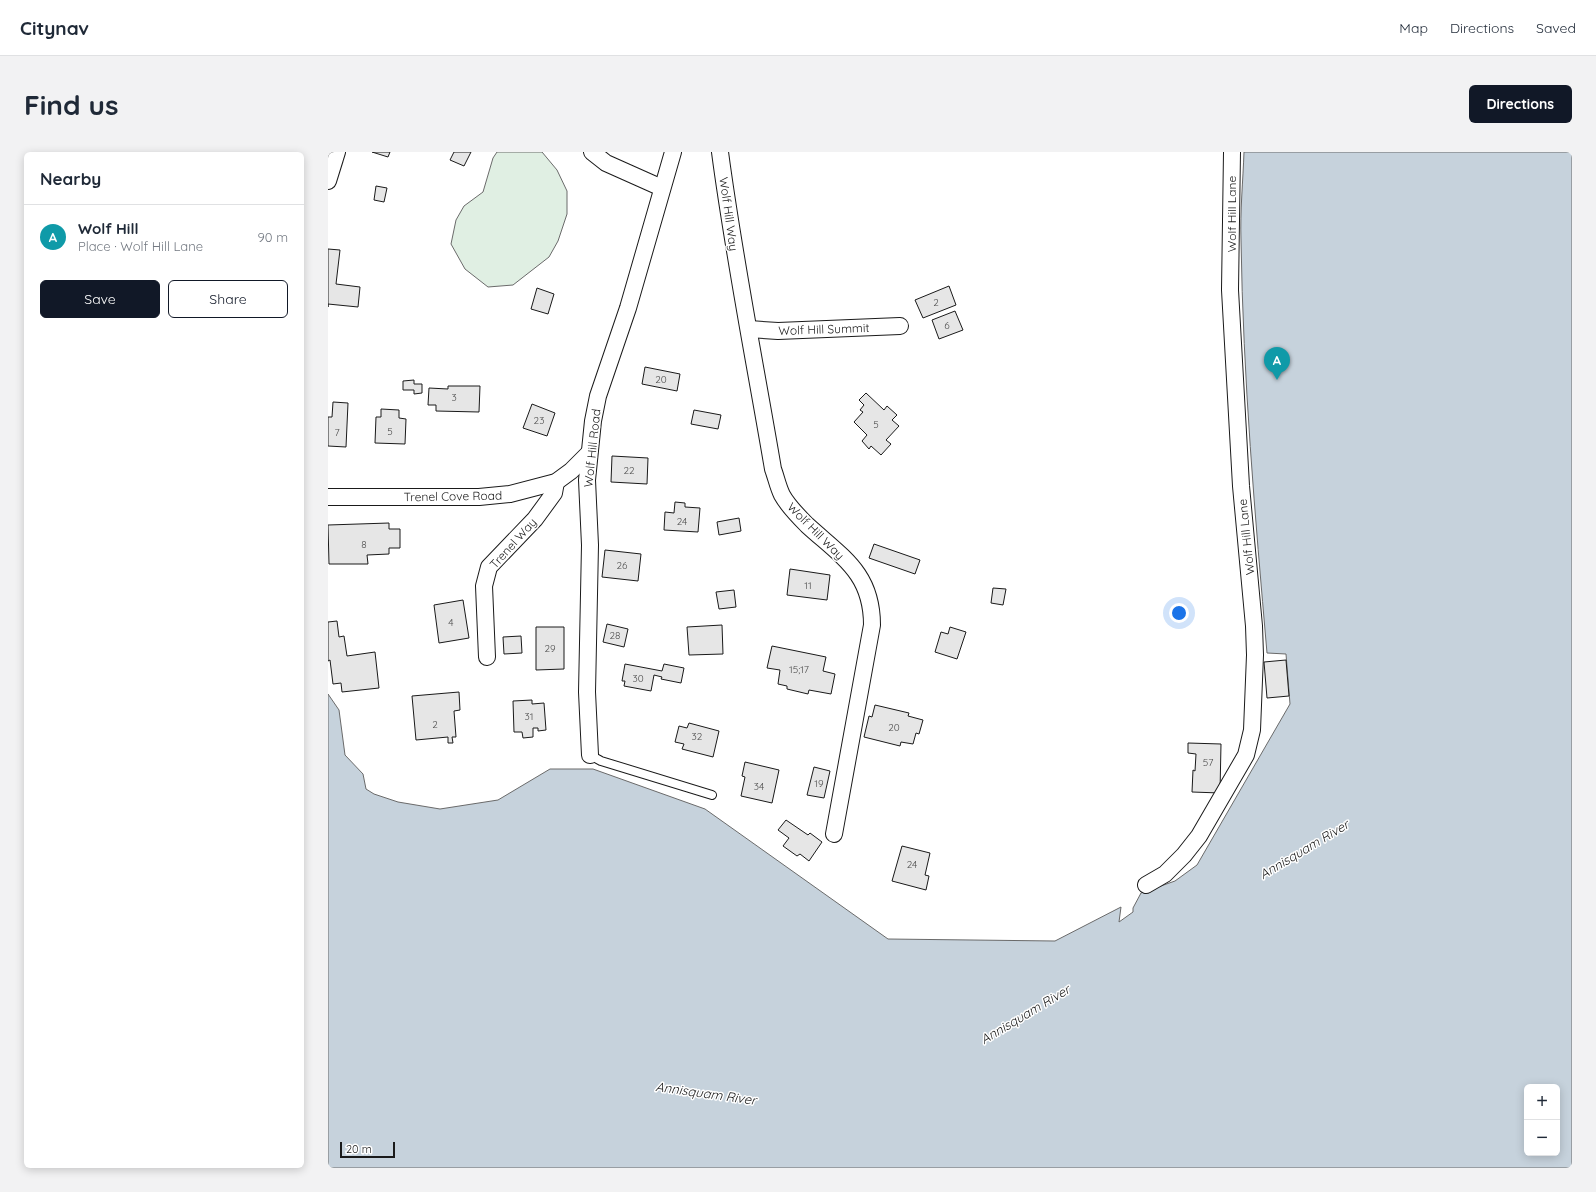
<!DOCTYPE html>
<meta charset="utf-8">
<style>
body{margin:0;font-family:Quicksand,sans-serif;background:#f2f2f3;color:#1f2937}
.controls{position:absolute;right:12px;bottom:12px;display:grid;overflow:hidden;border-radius:6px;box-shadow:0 2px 10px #0003}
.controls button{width:36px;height:36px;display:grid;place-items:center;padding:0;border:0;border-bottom:1px solid #e0e1e3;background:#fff;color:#1f2937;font:20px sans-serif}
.scale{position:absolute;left:12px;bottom:10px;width:55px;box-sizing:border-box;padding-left:4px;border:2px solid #1a1a1a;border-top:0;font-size:11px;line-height:14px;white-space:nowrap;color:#1a1a1a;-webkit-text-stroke:3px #fff;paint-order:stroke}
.you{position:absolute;left:851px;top:461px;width:14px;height:14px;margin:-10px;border:3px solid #fff;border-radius:50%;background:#1a73e8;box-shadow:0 0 0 6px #1a73e833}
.badge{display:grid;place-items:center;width:26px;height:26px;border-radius:50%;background:#111827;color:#fff;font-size:13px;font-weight:700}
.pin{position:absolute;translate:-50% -33px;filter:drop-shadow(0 1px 2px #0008)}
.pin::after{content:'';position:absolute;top:21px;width:14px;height:12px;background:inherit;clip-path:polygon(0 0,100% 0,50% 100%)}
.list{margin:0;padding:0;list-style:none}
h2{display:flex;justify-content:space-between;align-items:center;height:52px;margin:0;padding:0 16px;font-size:17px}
h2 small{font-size:13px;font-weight:400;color:#747a83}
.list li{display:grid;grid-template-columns:26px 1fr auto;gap:12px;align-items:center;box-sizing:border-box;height:64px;padding:0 16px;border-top:1px solid #e0e1e3}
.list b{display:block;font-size:15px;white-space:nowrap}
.list p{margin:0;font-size:13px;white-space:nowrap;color:#747a83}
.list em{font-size:13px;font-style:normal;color:#747a83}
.actions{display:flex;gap:8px;padding:12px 16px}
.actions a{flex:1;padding:9px 0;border:1px solid #111827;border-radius:6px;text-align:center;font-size:14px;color:#111827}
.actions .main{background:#111827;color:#fff}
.map{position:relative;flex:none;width:1244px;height:1016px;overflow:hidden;border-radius:6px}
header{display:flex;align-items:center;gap:24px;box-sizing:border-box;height:56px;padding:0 20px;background:#fff;border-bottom:1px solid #e0e1e3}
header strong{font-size:19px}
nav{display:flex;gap:22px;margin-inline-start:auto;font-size:14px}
.intro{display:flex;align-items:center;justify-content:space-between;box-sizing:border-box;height:96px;padding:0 24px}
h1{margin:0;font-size:28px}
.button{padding:10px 18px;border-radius:6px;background:#111827;color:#fff;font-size:14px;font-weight:700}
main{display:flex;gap:24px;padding:0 24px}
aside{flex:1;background:#fff;border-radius:6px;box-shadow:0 2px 10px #0003}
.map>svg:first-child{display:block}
.green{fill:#e0efe3;stroke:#6a6a6a}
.water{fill:#c6d2dc;stroke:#6a6a6a;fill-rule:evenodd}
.building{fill:#e6e6e6;stroke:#1a1a1a}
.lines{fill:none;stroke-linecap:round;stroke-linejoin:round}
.service-casing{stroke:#1a1a1a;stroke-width:10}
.minor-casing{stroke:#1a1a1a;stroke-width:18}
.service{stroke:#fff;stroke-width:8}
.minor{stroke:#fff;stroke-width:16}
.labels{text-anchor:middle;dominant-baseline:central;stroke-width:3;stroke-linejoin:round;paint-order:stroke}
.number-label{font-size:10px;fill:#4d4d4d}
.street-label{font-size:12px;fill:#1a1a1a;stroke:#fff}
.water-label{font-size:13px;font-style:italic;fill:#1a1a1a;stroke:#fff}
</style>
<header>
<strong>Citynav</strong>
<nav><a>Map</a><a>Directions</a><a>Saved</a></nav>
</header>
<div class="intro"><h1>Find us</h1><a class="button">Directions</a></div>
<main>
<aside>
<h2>Nearby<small></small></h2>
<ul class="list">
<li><span class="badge" style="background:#0f9aa8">A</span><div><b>Wolf Hill</b><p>Place · Wolf Hill Lane</p></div><em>90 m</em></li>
</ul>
<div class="actions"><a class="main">Save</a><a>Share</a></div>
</aside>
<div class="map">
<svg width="1244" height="1016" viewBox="0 0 1244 1016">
<rect width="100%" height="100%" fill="#fff"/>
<!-- green -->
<polygon class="green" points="169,0 214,0 229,18 239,39 239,62 230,89 221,105 185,133 160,135 137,117 123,92 128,68 136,54 155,40 165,6"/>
<!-- water -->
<path class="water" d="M 916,0 L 1244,0 L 1244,1016 L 0,1016 L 0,542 L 11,558 L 17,603 L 35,622 L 38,637 L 46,642 L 70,650 L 112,657 L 170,648 L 222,617 L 265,617 L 377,657 L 560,787 L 727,789 L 793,755 L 791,770 L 805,760 L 805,756 L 813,741 L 847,729 L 869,713 L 962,552 L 958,502 L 939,501 C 927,363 915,226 913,88 C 912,59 915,29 916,0 ZM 1199,935 L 1229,935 L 1229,1001 L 1199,1001 Z"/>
<!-- building -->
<g class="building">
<polygon points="44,0 62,0 60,5"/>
<polygon points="126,0 143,0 136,14 122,8"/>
<polygon points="48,34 59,36 56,50 46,48"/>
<polygon points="0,97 12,98 8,132 32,135 30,155 0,152 0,155"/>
<polygon points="621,134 628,153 595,166 587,148"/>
<polygon points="209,136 226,142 220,162 203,157"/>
<polygon points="627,159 635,178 611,187 604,168"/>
<polygon points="317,215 352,222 349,239 314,232"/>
<polygon points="86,228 86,232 94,232 94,241 86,242 86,238 75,238 75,229"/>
<polygon points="120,234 152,234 151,260 108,259 108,253 100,253 101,236 120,237"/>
<polygon points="538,241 556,258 559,254 569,263 564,268 571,274 558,288 563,292 553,303 543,294 541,297 534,289 539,283 526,270 535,260 532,258 536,253 531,248"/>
<polygon points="5,250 20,251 18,295 0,294 0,265 4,265"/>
<polygon points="204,252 227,261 219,284 195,276"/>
<polygon points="53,257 71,258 71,266 78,267 77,292 47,291 48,265 53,265"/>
<polygon points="366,258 393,263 390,277 363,272"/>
<polygon points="284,304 320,306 319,332 283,330"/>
<polygon points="347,350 357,351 357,355 372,356 370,380 336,378 337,360 346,361"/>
<polygon points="411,366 413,379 391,383 389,370"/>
<polygon points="61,371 61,377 72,377 72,396 61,396 61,402 39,403 40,412 1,412 0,373"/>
<polygon points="546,392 592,408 587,422 541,406"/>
<polygon points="277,398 313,402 310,429 274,425"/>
<polygon points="462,417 502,423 499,448 459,443"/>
<polygon points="665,436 678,437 675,453 663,451"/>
<polygon points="406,438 408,455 391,457 388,440"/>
<polygon points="135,448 141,486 111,491 106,453"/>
<polygon points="9,469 11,485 16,484 19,504 47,500 51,536 14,540 13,531 5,532 2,508 0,509 0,470"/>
<polygon points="279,472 300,477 296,495 275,490"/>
<polygon points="394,473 395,502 361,503 359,475"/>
<polygon points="208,475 236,475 236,517 208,518"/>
<polygon points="622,475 638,480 629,507 607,500 613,480 620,482"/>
<polygon points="193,484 194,501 176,502 175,485"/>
<polygon points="444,494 498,505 495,519 507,522 503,542 481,538 480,542 459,537 459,534 450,532 452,518 439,516"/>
<polygon points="958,508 961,544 939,546 936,510"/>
<polygon points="297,512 334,519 336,512 356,516 353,531 333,527 334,525 326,523 323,539 296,534 297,529 294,529"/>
<polygon points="131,540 132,558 126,559 128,585 124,585 125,591 120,591 120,585 88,588 84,544"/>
<polygon points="204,548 204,552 216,551 218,578 210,579 210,576 205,576 205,585 195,586 194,580 186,580 185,549"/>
<polygon points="547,553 581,561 580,564 595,568 591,582 588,581 585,592 573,590 572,594 536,585 541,564 544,565"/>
<polygon points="361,571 391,579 385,605 354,597 356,592 347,590 351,574 359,576"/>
<polygon points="860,591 893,592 892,641 864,640 865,618 867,619 868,602 860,601"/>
<polygon points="417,610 451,618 444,651 413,644 417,625 414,624"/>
<polygon points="486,615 502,619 496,646 479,643"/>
<polygon points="458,668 480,683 482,681 494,690 481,709 472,702 469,704 455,694 461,686 450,678"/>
<polygon points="574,694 602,701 597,723 601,724 598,738 564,729"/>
</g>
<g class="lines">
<defs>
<polyline id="service" points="262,603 273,609 384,643"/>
<g id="minor">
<polyline points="264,0 278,11 334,36"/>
<path d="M 392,0 C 406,106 427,211 445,317 C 448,325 450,335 454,343 C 460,354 470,364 479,373 C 514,405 544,421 544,473 L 506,682"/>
<polyline points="0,29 9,0"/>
<polyline points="421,177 450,179 572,174"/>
<polyline points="0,345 151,345 182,342 228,330 243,319 261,301"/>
<polyline points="159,505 156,434 161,415 207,367 226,341 228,330"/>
<polyline points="262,603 259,540 262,393 259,328 265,269 270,244 300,156 345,0"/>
<polyline points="818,733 837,722 856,703 871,684 918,603 924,578 927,503 926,474 913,334 902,138 904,0"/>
</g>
</defs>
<!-- service casing -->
<use href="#service" class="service-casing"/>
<!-- minor casing -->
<use href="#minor" class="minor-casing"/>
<!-- service -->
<use href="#service" class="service"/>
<!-- minor -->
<use href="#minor" class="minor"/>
</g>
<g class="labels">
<!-- number labels -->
<g class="number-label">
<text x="608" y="150">2</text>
<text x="619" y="173">6</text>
<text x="333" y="227">20</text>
<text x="126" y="245">3</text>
<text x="211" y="268">23</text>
<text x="548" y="272">5</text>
<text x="62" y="279">5</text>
<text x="9" y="280">7</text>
<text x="301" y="318">22</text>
<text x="354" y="369">24</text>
<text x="36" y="392">8</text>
<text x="294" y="413">26</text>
<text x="480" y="433">11</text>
<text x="123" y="470">4</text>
<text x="287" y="483">28</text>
<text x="222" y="496">29</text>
<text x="471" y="517">15;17</text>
<text x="310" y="526">30</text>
<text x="201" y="564">31</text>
<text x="107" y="572">2</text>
<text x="566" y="575">20</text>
<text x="369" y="584">32</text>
<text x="880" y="610">57</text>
<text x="491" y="631">19</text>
<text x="431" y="634">34</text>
<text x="584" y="712">24</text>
</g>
<!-- street labels -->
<g class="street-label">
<text transform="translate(401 62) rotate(82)">Wolf Hill Way</text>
<text transform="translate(903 62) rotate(-90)">Wolf Hill Lane</text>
<text transform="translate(496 177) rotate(-2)">Wolf Hill Summit</text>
<text transform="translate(264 296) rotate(-84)">Wolf Hill Road</text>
<text transform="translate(125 344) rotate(-1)">Trenel Cove Road</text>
<text transform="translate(488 379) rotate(45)">Wolf Hill Way</text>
<text transform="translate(918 385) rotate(-96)">Wolf Hill Lane</text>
<text transform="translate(185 391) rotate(-48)">Trenel Way</text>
</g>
<!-- water labels -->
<g class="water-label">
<text transform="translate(976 697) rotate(-31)">Annisquam River</text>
<text transform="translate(697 862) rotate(-31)">Annisquam River</text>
<text transform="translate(378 941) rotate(8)">Annisquam River</text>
</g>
</g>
</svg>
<div class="controls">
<button>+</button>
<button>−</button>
</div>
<div class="scale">20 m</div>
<div class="you"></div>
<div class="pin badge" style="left:949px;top:228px;background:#0f9aa8">A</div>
</div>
</main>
